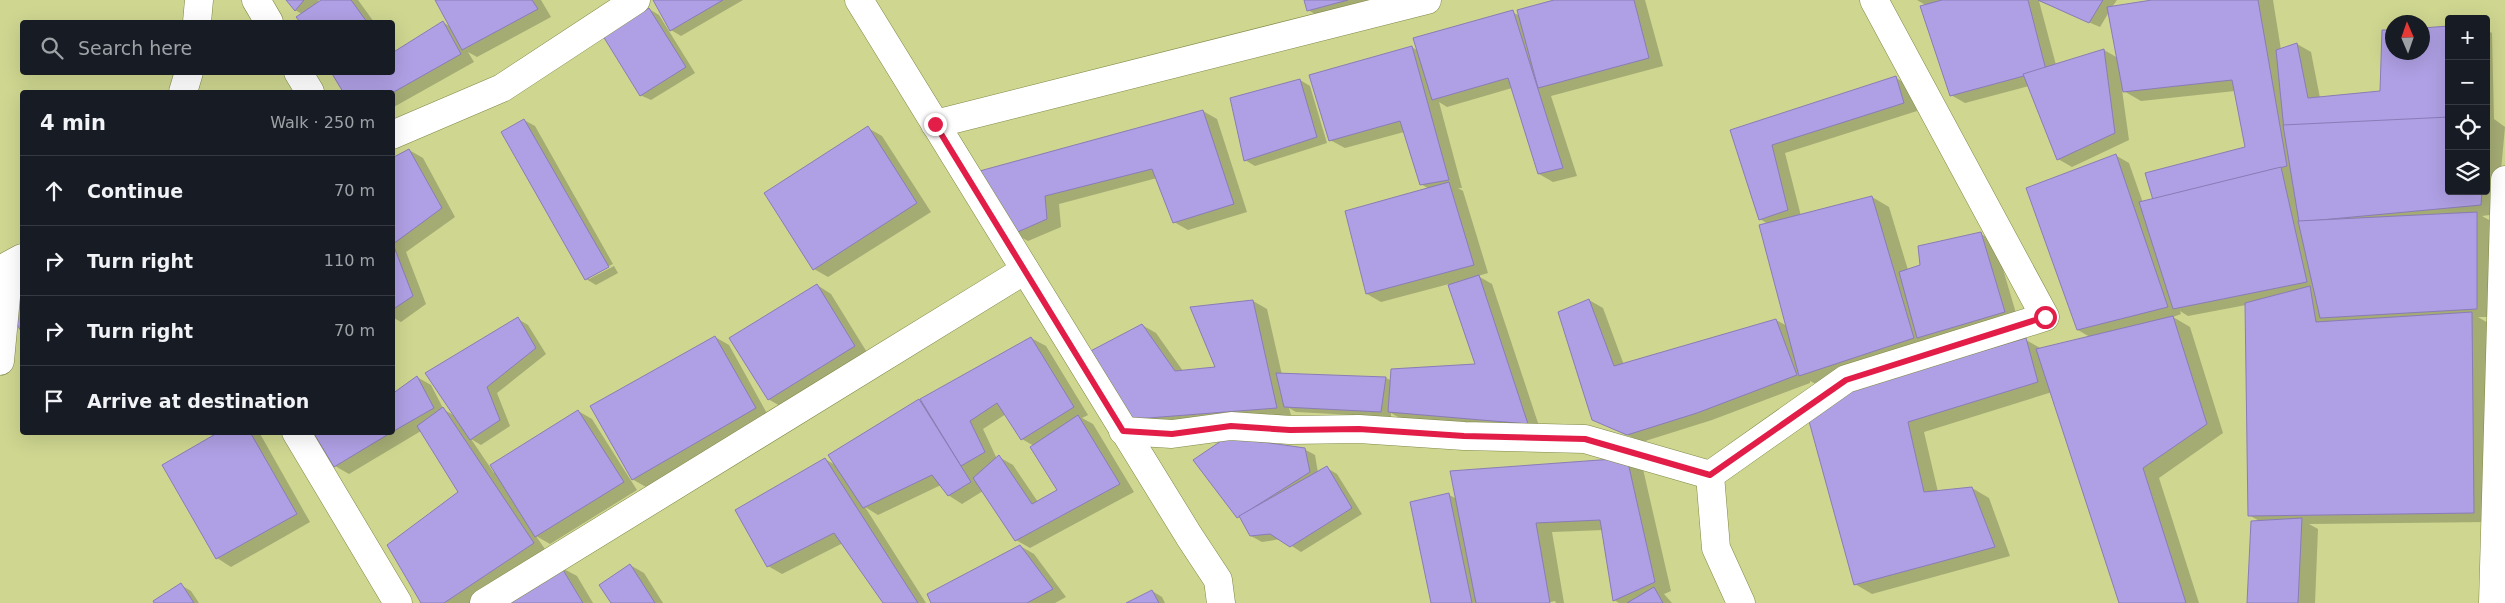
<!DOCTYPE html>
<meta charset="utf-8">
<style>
body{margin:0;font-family:"DejaVu Sans",sans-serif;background:#20242c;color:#f1f3f6}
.controls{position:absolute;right:15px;top:15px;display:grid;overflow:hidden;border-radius:5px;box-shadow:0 5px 20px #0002}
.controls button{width:45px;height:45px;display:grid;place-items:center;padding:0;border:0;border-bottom:1px solid #363941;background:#171b24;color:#f1f3f6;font:25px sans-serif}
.compass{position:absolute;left:2385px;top:15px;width:45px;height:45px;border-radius:50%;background:#171b24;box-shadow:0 5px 20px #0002;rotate:358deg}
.stop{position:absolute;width:15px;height:15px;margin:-11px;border:4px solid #e11d48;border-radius:50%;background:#fff}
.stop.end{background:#e11d48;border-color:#fff;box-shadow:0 1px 5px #0008}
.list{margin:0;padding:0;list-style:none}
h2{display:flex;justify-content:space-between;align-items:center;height:65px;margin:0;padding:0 20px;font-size:21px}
h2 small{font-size:16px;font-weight:400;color:#9ea1a6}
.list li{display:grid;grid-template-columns:32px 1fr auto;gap:15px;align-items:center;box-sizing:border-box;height:70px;padding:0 20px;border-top:1px solid #363941}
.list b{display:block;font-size:19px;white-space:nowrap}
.list em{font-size:16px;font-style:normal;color:#9ea1a6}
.icon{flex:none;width:28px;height:28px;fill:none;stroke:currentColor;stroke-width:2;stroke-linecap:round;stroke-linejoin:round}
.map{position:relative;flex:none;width:2505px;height:603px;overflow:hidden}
.search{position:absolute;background:#171b24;box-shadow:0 5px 20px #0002;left:20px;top:20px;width:375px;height:55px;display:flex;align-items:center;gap:12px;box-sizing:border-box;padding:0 18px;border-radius:5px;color:#9ea1a6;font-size:19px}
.panel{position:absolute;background:#171b24;box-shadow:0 5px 20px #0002;left:20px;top:90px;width:375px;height:345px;border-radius:5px}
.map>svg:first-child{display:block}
.shadow{fill:#0003;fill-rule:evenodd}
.building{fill:#af9fe4;stroke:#8a7cb8}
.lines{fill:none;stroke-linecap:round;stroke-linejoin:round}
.minor-casing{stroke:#818845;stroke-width:29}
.minor{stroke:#fff;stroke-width:28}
.route{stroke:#e11d48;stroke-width:6}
</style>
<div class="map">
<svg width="2505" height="603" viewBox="0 0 2505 603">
<rect width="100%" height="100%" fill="#ced690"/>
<!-- shadow -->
<g class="shadow">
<polygon points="288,0 319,0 315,5 324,0 358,0 374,22 301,22 298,17 302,14 295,10"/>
<polygon points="437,0 541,0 551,17 477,57 468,52 474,62 392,108 392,92 345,92 332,72 392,72 392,49 395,53 443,22 452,28"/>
<polygon points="654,0 743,0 681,36 671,30"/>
<polygon points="1305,0 1390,0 1322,18 1308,10"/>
<polygon points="1559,0 1645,0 1663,66 1551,96 1577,176 1553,182 1539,174 1512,88 1447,107 1439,102 1462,188 1458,188 1463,191 1488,273 1478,276 1492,284 1541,432 1403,420 1391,413 1391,417 1296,412 1289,408 1291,415 1137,427 1142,325 1156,333 1183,371 1217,368 1253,301 1267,309 1282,375 1386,378 1392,381 1476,365 1449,284 1381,302 1367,294 1429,189 1421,184 1404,132 1345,148 1330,140 1412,47 1418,51 1512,12 1520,16"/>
<path d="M 1917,0 L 2117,0 L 2112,7 L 2161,0 L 2273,0 L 2281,50 L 2297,44 L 2311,52 L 2320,98 L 2381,92 L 2383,32 L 2392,31 L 2392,52 L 2449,191 L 2486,191 L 2486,30 L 2492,33 L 2494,119 L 2505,127 L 2497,214 L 2482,216 L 2491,221 L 2490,317 L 2478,317 L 2488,323 L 2490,522 L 2309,524 L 2318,529 L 2315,603 L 2248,603 L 2261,522 L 2249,515 L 2246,305 L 2188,316 L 2180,311 L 2181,314 L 2173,317 L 2190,327 L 2223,433 L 2159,478 L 2199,603 L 2120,603 L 2052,392 L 1924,432 L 1938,492 L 1972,488 L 1989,498 L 2010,556 L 1872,594 L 1855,584 L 1805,403 L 2026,340 L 2042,349 L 2090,337 L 2078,330 L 2115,155 L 2129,163 L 2143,203 L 2154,200 L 2246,148 L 2235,91 L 2141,101 L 2122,90 L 2129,140 L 2072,167 L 2058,159 L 2029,86 L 1965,103 L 1951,95 L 1927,6 ZM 2039,1 L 2100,27 L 2109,12 L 2118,58 L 2104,50 L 2056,65 Z"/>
<polygon points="649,9 659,15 695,73 651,100 640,95"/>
<polygon points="1896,78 1910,86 1917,111 1785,153 1801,216 1872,197 1889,207 1908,270 1921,266 1981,234 1995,242 2018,320 1816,384 1810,381 1810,383 1712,420 1642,442 1593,419 1589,300 1603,308 1624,365 1776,320 1787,326 1768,224 1760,219 1731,131"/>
<polygon points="1300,80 1310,86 1327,143 1255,166 1245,160"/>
<polygon points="1203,111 1217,119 1247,212 1188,230 1174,222 1157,178 1059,204 1061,227 1028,241 1013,233 978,173"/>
<polygon points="524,120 535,126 613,264 589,276 589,279 614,266 618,273 596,285 586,279"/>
<polygon points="868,128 882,136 931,212 828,277 814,269"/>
<polygon points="409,150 423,158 455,217 406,252 426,304 401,322 392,317 392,159"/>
<polygon points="817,285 831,294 868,354 782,407 768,399"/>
<polygon points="22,305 22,331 12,312"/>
<polygon points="518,319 528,325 546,354 497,393 510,426 481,445 471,439 494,473 578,411 592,419 637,490 550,544 536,536 547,552 470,603 422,603 460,493 421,431 349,474 335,466 314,432 392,432 392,396 417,377 431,385 444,410 456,416"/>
<polygon points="715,337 729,345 769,417 646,487 632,479"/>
<path d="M 1031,338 L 1046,346 L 1088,415 L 1082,418 L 1093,424 L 1134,492 L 1030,548 L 1016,540 L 983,491 L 962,504 L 948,495 L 941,485 L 878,515 L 865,507 L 926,603 L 884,603 L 843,543 L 782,574 L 768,566 L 825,459 L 837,466 L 919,400 L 925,404 ZM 1006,414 L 1022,439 L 1034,446 L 1059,490 L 1038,502 L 1013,465 L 999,457 L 997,459 L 983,429 Z"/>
<polygon points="222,432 259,432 310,522 231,567 217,558 164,466"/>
<polygon points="1304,449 1315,455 1318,473 1327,468 1337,474 1362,514 1301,552 1281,539 1262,542 1251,536 1242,519 1238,517"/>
<polygon points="1627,459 1643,469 1671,591 1664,594 1672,603 1619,603 1614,600 1603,530 1552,532 1564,603 1556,603 1555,601 1545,603 1433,603 1449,495 1457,499"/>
<polygon points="1020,546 1034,554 1066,597 1055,603 933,603"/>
<polygon points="630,565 644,573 663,603 612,603"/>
<polygon points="560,567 577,576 593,603 504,603"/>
<polygon points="181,585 191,591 199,603 156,603"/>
<polygon points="1152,591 1162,597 1165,603 1128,603"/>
</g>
<!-- building -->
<g class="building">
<polygon points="286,0 304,0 295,11"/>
<polygon points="321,0 351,0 367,22 300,22 296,17"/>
<polygon points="435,0 532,0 538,9 462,50"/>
<polygon points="653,0 723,0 670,31"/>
<polygon points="1304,0 1348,0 1307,11"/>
<polygon points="1554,0 1634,0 1649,58 1538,88 1517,10"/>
<polygon points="1942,0 2028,0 2046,70 1950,96 1920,6"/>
<polygon points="2038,0 2103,0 2089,23"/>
<polygon points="2152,0 2258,0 2287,166 2153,200 2145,173 2245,147 2232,80 2123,92 2107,7"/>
<polygon points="649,8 686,67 640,96 603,36"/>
<polygon points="1513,10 1563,168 1538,174 1508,78 1432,100 1413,38"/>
<polygon points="443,21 461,54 392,93 343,92 331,72 392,72 392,53"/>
<polygon points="2449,26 2449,118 2284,130 2276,50 2297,43 2308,98 2380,91 2382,30 2392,30 2392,52 2422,52 2422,28"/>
<polygon points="1412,46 1449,180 1420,185 1400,121 1329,141 1309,75"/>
<polygon points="2104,49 2115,133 2057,160 2023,74"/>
<polygon points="1896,76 1904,103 1772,145 1788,210 1759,220 1730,130"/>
<polygon points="1300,79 1317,137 1244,161 1230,98"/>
<polygon points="1203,110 1234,204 1173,223 1152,169 1045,196 1047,219 1013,234 976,172"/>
<polygon points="2449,117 2449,191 2482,191 2481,205 2299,222 2283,125"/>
<polygon points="524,119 609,267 585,280 501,132"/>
<polygon points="868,126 917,203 813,270 764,193"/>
<polygon points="409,149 442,208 393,244 413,296 392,310 392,158"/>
<polygon points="2116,154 2168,307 2077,330 2026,188"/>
<polygon points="2281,167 2307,282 2173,309 2139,202"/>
<polygon points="1449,182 1474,265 1366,294 1345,211"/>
<polygon points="1872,196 1914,338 1799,376 1759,225"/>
<polygon points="2477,212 2477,309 2320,318 2298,221"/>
<polygon points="1981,232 2005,312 1917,338 1899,272 1920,265 1918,246"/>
<polygon points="1479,275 1528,424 1388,412 1391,369 1475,364 1448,285"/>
<polygon points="817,284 855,346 768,400 729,338"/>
<polygon points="2310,286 2316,322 2472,312 2474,513 2248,516 2245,303"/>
<polygon points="1589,299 1614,366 1776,319 1797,375 1697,413 1627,435 1592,420 1558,312"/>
<polygon points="1253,300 1277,408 1122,420 1083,355 1142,324 1175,371 1215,367 1190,307"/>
<polygon points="22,303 22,333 10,312"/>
<polygon points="2173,316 2207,424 2143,468 2186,603 2119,603 2036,349"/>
<polygon points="518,317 536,348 487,387 500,420 470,440 425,373"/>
<polygon points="715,336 756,408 632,480 590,406"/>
<polygon points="1031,337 1074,407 1021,440 997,403 970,421 985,452 961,466 920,399"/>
<polygon points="2026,338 2038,382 1908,422 1924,492 1972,487 1995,547 1854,585 1804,403"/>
<polygon points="1276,373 1386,377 1381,412 1284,407"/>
<polygon points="417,376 434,408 392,432 392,394"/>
<polygon points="919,399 971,482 948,496 932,475 863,508 828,455"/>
<polygon points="443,407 534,543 444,603 421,603 387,545 458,492 417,426"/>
<polygon points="578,410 624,482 535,537 490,465"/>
<polygon points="1078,415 1120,484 1015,541 973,478 999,455 1032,504 1057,490 1030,447"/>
<polygon points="219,432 250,432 297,514 216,559 162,465"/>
<polygon points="313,432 392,432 334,467"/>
<polygon points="1227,437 1305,448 1310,472 1237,518 1193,460"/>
<polygon points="825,458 918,603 883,603 834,533 767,567 735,510"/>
<polygon points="1627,458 1655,582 1613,601 1600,520 1536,523 1550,603 1476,603 1450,471"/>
<polygon points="1327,466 1352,508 1290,547 1270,534 1250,536 1239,516"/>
<polygon points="1449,493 1472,603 1431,603 1410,502"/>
<polygon points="2302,518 2298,603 2247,603 2251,521"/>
<polygon points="1020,545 1053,589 1027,603 931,603 927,594"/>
<polygon points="630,564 655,603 611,603 599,585"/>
<polygon points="560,565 583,603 502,603"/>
<polygon points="181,583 194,603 154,603 153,601"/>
<polygon points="1654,587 1663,603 1627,603"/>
<polygon points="1152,590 1159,603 1126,603"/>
</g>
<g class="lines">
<defs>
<g id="minor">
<polyline points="256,0 269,22"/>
<polyline points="859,0 1189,536 1218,580 1221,603"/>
<polyline points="197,22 199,0"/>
<polyline points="298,72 310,92"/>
<polyline points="183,92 189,72"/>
<polyline points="935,124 1427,0"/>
<polyline points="392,135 502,88 636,0"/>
<polyline points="0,361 9,265 22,258"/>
<polyline points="1123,431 1172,434 1231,426 1290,430 1359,429 1464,436 1585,439 1710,475"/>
<polyline points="296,432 398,603"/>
<polyline points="484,603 1025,270"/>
<polyline points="1741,603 1716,548 1710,475 1846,379 2045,317 1874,0"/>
<polyline points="2493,603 2505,180"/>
</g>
</defs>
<!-- minor casing -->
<use href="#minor" class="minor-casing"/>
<!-- minor -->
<use href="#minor" class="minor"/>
</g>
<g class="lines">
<!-- route -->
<polyline class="route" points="935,124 1123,431 1172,434 1231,426 1290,430 1359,429 1464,436 1585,439 1710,475 1846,380 2045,317"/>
</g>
</svg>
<div class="controls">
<button>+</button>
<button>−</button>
<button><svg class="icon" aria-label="locate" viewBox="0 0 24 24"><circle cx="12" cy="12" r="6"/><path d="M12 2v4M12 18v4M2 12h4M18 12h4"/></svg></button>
<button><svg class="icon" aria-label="layers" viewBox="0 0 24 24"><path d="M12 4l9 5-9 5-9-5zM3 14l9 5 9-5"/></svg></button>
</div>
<svg class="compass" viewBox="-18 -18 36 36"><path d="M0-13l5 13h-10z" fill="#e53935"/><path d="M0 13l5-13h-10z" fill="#9ea1a6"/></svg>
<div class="stop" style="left:2045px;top:317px"></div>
<div class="stop end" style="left:935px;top:124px"></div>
<div class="search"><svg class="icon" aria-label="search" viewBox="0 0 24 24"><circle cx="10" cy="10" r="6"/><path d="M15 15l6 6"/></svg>Search here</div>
<section class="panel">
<h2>4 min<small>Walk · 250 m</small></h2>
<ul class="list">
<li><svg class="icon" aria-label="ahead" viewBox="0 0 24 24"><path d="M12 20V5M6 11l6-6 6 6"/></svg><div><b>Continue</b></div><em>70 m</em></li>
<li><svg class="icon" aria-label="right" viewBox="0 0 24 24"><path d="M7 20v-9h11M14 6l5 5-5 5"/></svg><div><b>Turn right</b></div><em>110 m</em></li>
<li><svg class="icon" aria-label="right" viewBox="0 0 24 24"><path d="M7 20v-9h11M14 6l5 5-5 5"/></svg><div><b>Turn right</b></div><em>70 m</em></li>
<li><svg class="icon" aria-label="arrive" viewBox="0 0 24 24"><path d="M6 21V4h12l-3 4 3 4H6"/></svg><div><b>Arrive at destination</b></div></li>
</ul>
</section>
</div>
